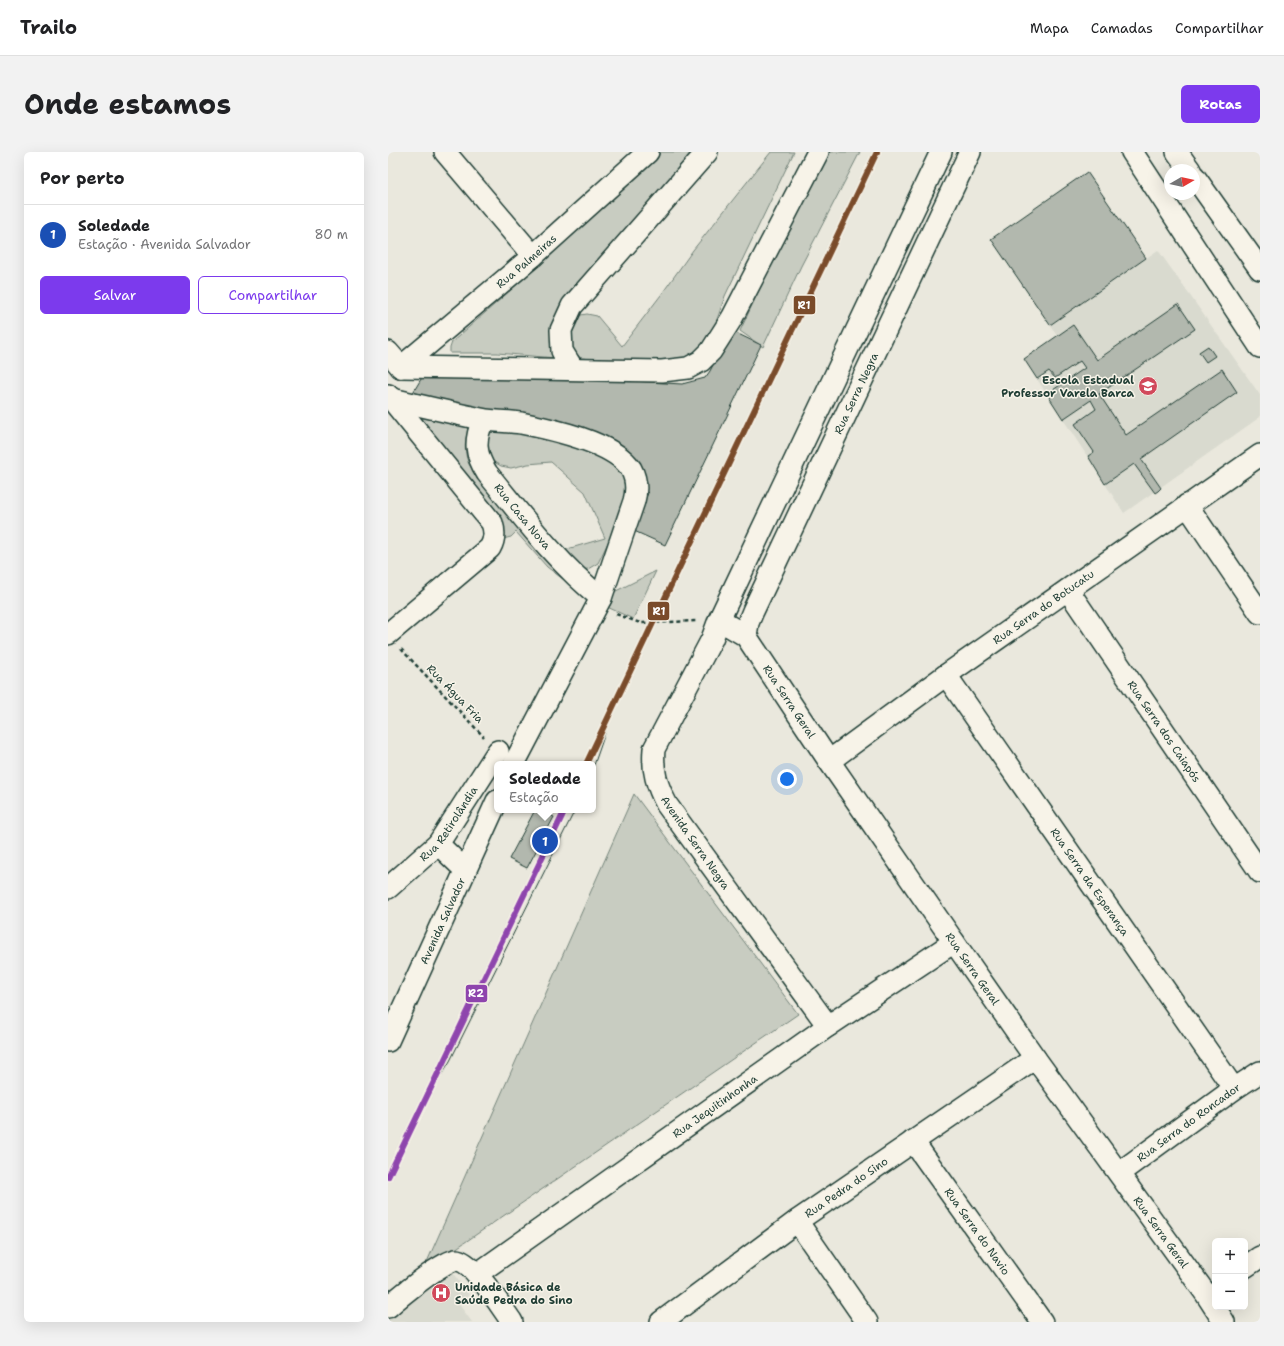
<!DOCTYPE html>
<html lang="pt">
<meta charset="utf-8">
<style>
body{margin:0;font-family:"Shantell Sans",sans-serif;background:#f2f2f2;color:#202124}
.controls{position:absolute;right:12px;bottom:12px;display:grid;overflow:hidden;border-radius:6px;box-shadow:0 4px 16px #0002}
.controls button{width:36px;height:36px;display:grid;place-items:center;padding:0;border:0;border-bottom:1px solid #e0e0e0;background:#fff;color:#202124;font:20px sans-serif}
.compass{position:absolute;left:776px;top:12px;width:36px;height:36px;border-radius:50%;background:#fff;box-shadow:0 4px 16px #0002;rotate:81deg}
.you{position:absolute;left:399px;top:627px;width:14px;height:14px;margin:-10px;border:3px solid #fff;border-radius:50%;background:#1a73e8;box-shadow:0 0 0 6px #1a73e833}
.badge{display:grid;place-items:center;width:26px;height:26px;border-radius:50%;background:#7c3aed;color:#fff;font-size:13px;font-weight:700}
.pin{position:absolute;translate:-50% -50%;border:2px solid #fff;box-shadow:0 1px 4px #0006}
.popup{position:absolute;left:106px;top:609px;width:102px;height:52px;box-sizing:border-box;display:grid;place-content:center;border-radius:6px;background:#fff;filter:drop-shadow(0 1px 3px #0005);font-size:13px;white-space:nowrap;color:#757577}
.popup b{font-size:15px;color:#202124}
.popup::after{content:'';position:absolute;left:50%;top:100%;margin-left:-8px;border:8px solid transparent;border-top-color:#fff}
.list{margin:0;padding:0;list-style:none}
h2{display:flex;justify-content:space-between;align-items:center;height:52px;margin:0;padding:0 16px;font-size:17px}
h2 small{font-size:13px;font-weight:400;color:#757577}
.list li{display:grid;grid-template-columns:26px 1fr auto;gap:12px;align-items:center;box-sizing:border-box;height:60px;padding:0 16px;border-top:1px solid #e0e0e0}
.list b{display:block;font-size:15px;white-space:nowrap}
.list p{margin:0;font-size:13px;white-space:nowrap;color:#757577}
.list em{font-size:13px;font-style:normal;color:#757577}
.actions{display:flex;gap:8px;padding:12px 16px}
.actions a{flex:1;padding:9px 0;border:1px solid #7c3aed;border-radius:6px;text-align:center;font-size:14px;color:#7c3aed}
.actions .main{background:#7c3aed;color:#fff}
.map{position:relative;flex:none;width:872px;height:1170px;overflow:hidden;border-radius:6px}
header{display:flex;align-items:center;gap:24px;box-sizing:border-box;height:56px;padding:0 20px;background:#fff;border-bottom:1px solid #e0e0e0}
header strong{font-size:19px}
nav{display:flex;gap:22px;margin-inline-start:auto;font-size:14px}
.intro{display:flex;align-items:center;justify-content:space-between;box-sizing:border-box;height:96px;padding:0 24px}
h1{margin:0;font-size:28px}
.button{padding:10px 18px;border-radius:6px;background:#7c3aed;color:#fff;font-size:14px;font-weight:700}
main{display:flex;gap:24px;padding:0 24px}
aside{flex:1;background:#fff;border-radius:6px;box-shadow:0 4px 16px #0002}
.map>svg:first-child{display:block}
.built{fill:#d9dacf}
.green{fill:#c8ccc1;stroke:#74847a}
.building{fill:#b2b8ae;stroke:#1f3d34}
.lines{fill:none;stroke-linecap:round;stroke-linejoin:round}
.minor-casing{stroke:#1f3d34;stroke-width:24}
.path{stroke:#1f3d34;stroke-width:2.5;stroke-dasharray:4 3;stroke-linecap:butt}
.minor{stroke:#f7f3e8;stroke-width:21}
.tram{stroke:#1f3d34;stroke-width:1}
.rail-1-casing{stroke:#f7f3e8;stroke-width:9}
.rail-2-casing{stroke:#f7f3e8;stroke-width:9}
.rail-1{stroke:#7a4b2a;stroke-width:6}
.rail-2{stroke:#8e44ad;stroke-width:6}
.labels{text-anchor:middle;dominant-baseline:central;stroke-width:3;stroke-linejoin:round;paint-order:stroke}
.street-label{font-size:11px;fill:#1f3d34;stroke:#f7f3e8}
.poi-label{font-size:11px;font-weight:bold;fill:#1f3d34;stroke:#f7f3e8;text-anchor:end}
.line-badge{stroke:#f7f3e8;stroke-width:1.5}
.badge-label{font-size:11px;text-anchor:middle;font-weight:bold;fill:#fff}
</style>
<header>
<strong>Trailo</strong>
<nav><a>Mapa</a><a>Camadas</a><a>Compartilhar</a></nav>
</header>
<div class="intro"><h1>Onde estamos</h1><a class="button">Rotas</a></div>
<main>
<aside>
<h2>Por perto<small></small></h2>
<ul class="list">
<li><span class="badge" style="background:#1a4fb4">1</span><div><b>Soledade</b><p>Estação · Avenida Salvador</p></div><em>80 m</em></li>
</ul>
<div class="actions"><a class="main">Salvar</a><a>Compartilhar</a></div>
</aside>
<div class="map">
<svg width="872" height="1170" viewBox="0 0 872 1170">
<rect width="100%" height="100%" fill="#eae8dd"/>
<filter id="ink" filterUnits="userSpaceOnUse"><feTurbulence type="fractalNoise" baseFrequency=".025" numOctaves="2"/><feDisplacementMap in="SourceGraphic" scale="8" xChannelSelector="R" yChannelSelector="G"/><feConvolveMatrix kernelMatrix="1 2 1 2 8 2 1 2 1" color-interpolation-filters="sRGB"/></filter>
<g filter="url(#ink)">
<!-- built -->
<g class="built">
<polygon points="770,98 872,243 872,265 736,361 636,207 669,184 662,173"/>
<polygon points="61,1116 81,1143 70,1151 84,1170 0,1170 0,1161"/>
</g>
<!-- green -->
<g class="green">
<polygon points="273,0 303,0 242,74 216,101 182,143 167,166 164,194 167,206 109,201 62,201 62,196 64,190 141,122 250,20"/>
<path d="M 383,0 L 406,0 L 337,144 L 320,194 L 307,208 L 259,212 L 193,206 C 191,204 188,202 186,199 C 180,189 184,174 187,164 L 199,162 L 209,164 L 234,194 L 273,143 L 305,98 Z"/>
<polygon points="440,0 472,0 413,114 375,195 352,179 407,61"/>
<path d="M 40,261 L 85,270 C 77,280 75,297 80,310 C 81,313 84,317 86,321 L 188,437 L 159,415 L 128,380 L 123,385 L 115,387 L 106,360 L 89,335 L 35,274 L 30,264 L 36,266 Z"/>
<polygon points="102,277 171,283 236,318 242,346 210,411 200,417 191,418 176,398 217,386 197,340 163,310 140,312 123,316 113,314 101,307 97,282"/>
<polygon points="268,419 245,467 215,453 228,439"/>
<polygon points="246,642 410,862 35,1119"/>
</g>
<!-- building -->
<g class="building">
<polygon points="699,20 758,106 662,173 603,87"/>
<polygon points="790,152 807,177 711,242 738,283 834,217 849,240 753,307 773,336 770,339 767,341 746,312 717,332 700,304 706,300 687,272 708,257 703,248 675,267 659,242 697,216 692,209 667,226 661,219 649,227 636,207 685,173 709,208"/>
<polygon points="342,178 373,193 277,393 244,378 260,341 172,270 20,249 39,217 294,232 317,226 322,219"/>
<polygon points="820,194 827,204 818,210 811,200"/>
<polygon points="147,658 153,658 166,665 139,716 121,707"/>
</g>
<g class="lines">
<defs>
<g id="minor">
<polyline points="57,0 145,104"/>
<polyline points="744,0 872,195"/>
<polyline points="789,0 802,18"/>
<polyline points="806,24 872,117"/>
<polyline points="0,200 13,215"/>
<polyline points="13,215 274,219 300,216 313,209 323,199 344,166 430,0"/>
<path id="s1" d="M 13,215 L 145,104 L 260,0"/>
<polyline points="185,217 174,199 173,178 184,154 319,0"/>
<path d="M 4,247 C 34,254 64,261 93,267 C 106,270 120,269 133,271 C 163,277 226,290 243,317 C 249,328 249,338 246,349 L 213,446 L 126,612"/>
<path id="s2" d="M 95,268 C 86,289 87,302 99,321 C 135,365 169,411 213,446"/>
<polyline points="799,353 872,461"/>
<path id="s3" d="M 680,438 L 872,720"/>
<path id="s4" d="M 331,468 L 358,484 L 441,609 L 566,790 L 647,906 L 818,1142 L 836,1170"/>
<path d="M 0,482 L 102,396 C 107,387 107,380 104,371 L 0,243"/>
<path id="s5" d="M 358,484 L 360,471 L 365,459 L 582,0"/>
<path id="s6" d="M 558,523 L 846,937"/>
<path id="s7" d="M 441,609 L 558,523 L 872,303"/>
<polyline points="50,692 77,718"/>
<path id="s8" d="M 0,736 L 50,692 L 110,599"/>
<path d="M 440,874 L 279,653 C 269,634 264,619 266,597 L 324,487 L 331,468 L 553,0"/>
<path id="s9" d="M 0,889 L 109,649"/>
<path id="s10" d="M 525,989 L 654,1170"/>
<path id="s11" d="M 731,1021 L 846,937 L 872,920"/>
<polyline points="409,1069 479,1170"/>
<polyline points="857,1115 872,1105"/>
<path id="s12" d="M 89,1122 L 440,874 L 566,790"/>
<path d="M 0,1155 C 10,1146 56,1108 68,1108 C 84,1108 114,1156 124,1170"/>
<path id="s13" d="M 273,1170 L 409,1069 L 647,906"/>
</g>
</defs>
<!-- minor casing -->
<use href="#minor" class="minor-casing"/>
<!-- path -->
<g class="path">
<polyline points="228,462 252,471 310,469"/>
<polyline points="13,497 96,585"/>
</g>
<!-- minor -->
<use href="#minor" class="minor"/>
<!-- tram -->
<g class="tram">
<polyline points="205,616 230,544"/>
<polyline points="35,953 62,909 187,658"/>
</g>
<defs>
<polyline id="rail-1" points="198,612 489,0"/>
<polyline id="rail-2" points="0,1025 177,658"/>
</defs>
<!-- rail-1 casing -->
<use href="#rail-1" class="rail-1-casing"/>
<!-- rail-2 casing -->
<use href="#rail-2" class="rail-2-casing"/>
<!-- rail-1 -->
<use href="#rail-1" class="rail-1"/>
<!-- rail-2 -->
<use href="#rail-2" class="rail-2"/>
</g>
</g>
<!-- icons -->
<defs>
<symbol id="school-disc" viewBox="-11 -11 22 22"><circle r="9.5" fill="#d1495b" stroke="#f7f3e8"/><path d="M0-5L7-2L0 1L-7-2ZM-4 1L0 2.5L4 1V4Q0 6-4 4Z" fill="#fff"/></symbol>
<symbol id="hospital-disc" viewBox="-11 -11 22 22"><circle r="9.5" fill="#d1495b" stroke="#f7f3e8"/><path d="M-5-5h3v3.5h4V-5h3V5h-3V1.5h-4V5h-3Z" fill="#fff"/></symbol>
</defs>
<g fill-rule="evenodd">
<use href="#school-disc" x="749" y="223" width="22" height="22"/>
<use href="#hospital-disc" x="42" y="1130" width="22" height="22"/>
</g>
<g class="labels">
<!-- street labels -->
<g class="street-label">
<text stroke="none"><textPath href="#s1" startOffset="164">Rua Palmeiras</textPath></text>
<text stroke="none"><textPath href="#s5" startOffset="267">Rua Serra Negra</textPath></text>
<text stroke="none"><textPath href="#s2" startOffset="112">Rua Casa Nova</textPath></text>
<text stroke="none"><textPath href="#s7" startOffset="264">Rua Serra do Botucatu</textPath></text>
<text transform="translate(67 542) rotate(46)">Rua Água Fria</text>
<text stroke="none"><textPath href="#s4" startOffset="110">Rua Serra Geral</textPath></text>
<text stroke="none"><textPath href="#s3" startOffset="171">Rua Serra dos Caiapós</textPath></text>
<text stroke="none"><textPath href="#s8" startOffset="89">Rua Retirolândia</textPath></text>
<text transform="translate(307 691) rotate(55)">Avenida Serra Negra</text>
<text stroke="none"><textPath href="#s6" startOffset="252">Rua Serra da Esperança</textPath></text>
<text stroke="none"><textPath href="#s9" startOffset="132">Avenida Salvador</textPath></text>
<text stroke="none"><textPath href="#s4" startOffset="434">Rua Serra Geral</textPath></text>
<text stroke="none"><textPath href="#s12" startOffset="291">Rua Jequitinhonha</textPath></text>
<text stroke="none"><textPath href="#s11" startOffset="86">Rua Serra do Roncador</textPath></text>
<text stroke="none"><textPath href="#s13" startOffset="229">Rua Pedra do Sino</textPath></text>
<text stroke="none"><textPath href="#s10" startOffset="111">Rua Serra do Navio</textPath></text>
<text stroke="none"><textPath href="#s4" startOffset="758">Rua Serra Geral</textPath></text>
</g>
<!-- poi labels -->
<g class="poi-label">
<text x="746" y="228">Escola Estadual<tspan x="746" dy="13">Professor Varela Barca</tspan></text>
<text x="67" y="1135" text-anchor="start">Unidade Básica de<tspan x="67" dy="13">Saúde Pedra do Sino</tspan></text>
</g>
</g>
<g class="line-badge">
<rect x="405" y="143" width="23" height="20" rx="4" fill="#7a4b2a"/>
<rect x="259" y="449" width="23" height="20" rx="4" fill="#7a4b2a"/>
<rect x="77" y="832" width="23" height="19" rx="4" fill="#8e44ad"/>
</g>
<g class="badge-label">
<text x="416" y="157">R1</text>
<text x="271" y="463">R1</text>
<text x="88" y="845">R2</text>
</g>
</svg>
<div class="controls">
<button>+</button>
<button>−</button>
</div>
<svg class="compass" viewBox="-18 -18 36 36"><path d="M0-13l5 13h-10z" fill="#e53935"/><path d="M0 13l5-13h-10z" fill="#757577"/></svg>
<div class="you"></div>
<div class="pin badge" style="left:157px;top:689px;background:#1a4fb4">1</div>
<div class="popup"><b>Soledade</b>Estação</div>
</div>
</main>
